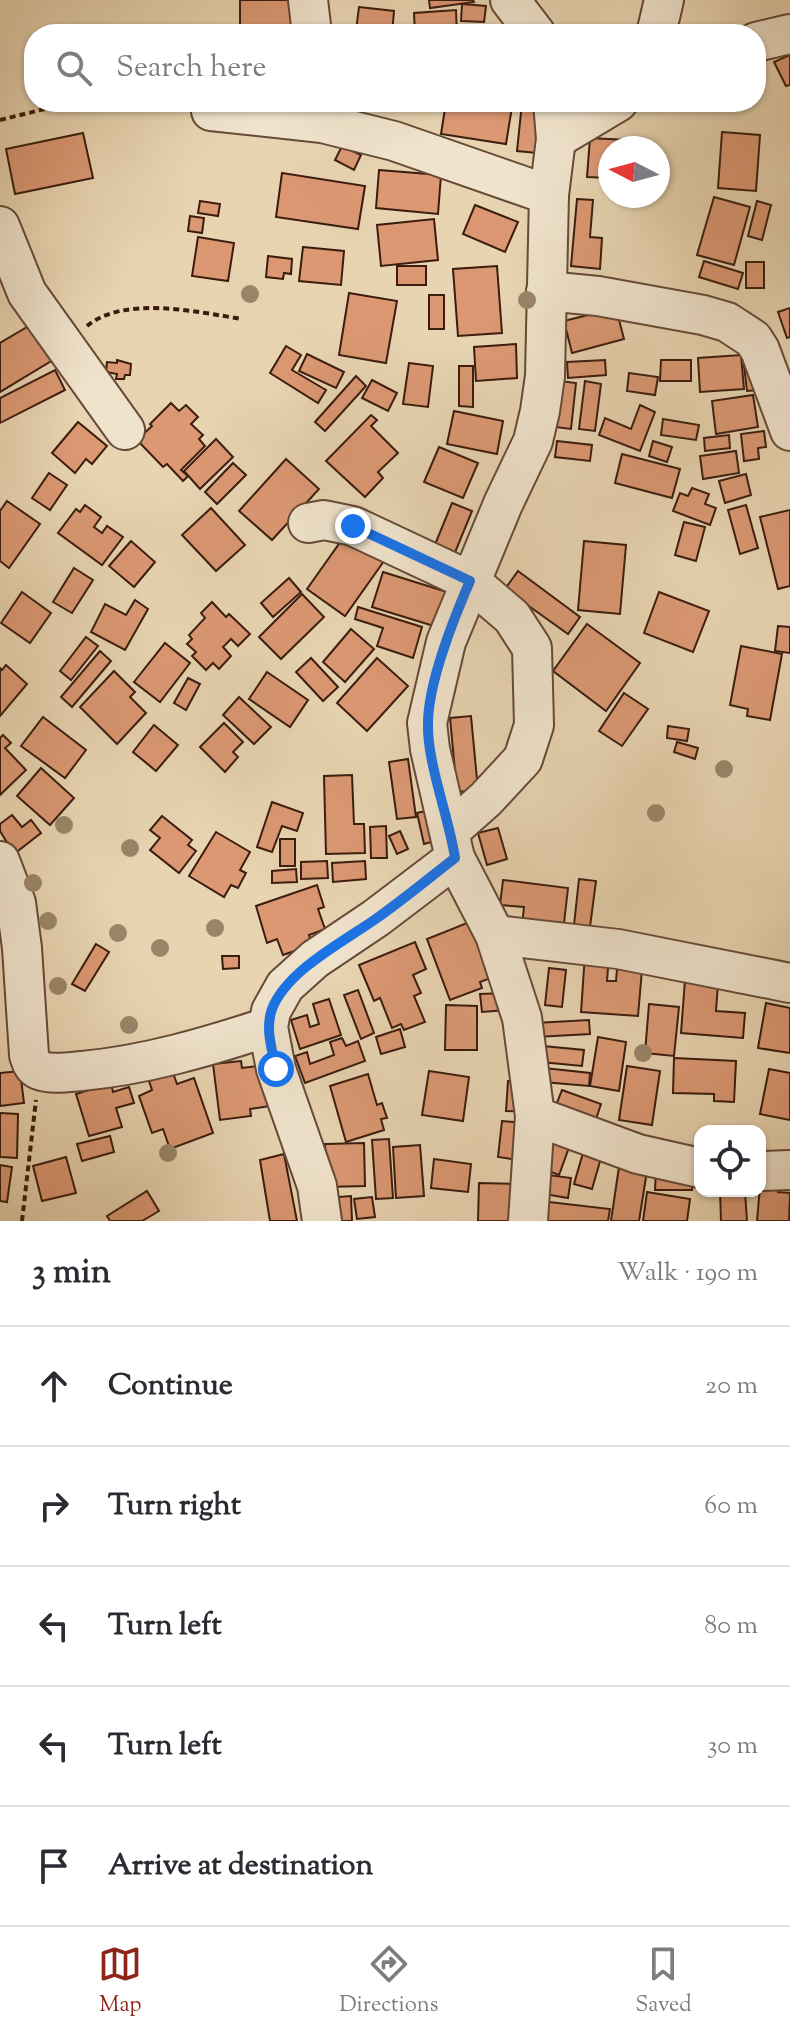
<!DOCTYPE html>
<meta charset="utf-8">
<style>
body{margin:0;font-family:"Sorts Mill Goudy",serif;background:#f7f7f7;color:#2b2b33}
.controls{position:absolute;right:24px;bottom:24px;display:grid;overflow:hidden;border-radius:16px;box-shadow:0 2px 6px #0004}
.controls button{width:72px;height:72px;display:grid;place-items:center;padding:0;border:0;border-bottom:2px solid #e1e1e2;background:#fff;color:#2b2b33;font:40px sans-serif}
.compass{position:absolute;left:598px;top:136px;width:72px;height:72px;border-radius:50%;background:#fff;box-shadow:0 2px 6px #0004;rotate:276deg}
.stop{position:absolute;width:24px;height:24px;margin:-18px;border:6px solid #1a73e8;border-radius:50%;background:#fff}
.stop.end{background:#1a73e8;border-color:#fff;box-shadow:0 2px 8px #0008}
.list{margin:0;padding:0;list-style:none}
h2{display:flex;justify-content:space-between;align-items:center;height:104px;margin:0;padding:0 32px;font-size:34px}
h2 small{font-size:26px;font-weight:400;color:#7c7c81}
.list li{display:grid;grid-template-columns:52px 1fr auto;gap:24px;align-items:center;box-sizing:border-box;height:120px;padding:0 32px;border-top:2px solid #e1e1e2}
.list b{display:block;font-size:30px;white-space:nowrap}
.list em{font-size:26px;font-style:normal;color:#7c7c81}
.icon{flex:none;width:44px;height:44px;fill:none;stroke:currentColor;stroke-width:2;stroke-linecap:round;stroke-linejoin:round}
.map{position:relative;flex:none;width:790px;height:1221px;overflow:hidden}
.search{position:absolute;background:#fff;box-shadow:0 2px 6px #0004;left:24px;right:24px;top:24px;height:88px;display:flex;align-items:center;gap:20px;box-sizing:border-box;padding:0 28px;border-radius:32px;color:#7c7c81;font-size:30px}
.sheet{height:704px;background:#fff}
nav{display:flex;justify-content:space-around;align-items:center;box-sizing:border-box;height:112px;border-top:2px solid #e1e1e2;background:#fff;font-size:22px;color:#7c7c81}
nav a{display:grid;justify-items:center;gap:4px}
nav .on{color:#8f2418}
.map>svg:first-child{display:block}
.building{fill:#db9873;stroke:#3b1c0f;stroke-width:2}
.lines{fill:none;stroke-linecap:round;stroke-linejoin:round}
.minor-casing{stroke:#664a38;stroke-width:42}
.path{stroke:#3b1c0f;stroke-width:4;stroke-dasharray:6 4;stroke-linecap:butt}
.minor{stroke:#f0e3cc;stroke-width:38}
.tree{fill:#9a8569}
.route{stroke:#1a73e8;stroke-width:10}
</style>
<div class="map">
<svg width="790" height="1221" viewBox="0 0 790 1221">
<rect width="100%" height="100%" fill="#e8d4b1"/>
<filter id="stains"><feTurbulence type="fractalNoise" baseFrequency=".0025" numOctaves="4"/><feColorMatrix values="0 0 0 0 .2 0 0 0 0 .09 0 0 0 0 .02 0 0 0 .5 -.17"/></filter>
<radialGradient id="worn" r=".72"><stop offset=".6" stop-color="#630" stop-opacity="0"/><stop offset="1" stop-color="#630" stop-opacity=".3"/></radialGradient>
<!-- building -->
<g class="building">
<rect x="240" y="0" width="51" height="34"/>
<polygon points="429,0 473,0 474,2 430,8"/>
<polygon points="462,4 486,6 484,22 461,21"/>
<polygon points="359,7 394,11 392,34 356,31"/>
<polygon points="456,10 457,34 415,34 414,13"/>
<polygon points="508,24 513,34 491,34 490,33"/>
<polygon points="790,55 790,85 786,86 774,62"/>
<polygon points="446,102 480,102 512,107 506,144 441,134"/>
<polygon points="522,103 542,105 537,153 517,151"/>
<polygon points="722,132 760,135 756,191 718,188"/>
<polygon points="83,133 93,178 15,194 6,149"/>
<polygon points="590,138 627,140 627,148 610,148 610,178 587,177"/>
<polygon points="342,146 361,155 354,170 335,160"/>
<polygon points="379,170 441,175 438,214 376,208"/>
<polygon points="282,173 365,186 358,229 276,217"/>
<polygon points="714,197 750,207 734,265 697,255"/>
<polygon points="577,199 593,200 590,237 602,238 600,269 571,266"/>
<polygon points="200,201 220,204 218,216 198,213"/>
<polygon points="757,201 771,205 762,240 748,236"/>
<polygon points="475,205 518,222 505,252 463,234"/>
<polygon points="190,216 204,218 202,233 188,231"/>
<polygon points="434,219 438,260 381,266 377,225"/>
<polygon points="198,237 234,243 228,281 192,276"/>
<polygon points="303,247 344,251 341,285 299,281"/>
<polygon points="268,256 292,259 291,274 284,273 283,279 266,277"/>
<polygon points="704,261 743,273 738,289 699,277"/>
<rect x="746" y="262" width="18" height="26"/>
<rect x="397" y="266" width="29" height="19"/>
<polygon points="497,266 502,333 458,336 453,269"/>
<polygon points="349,293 397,301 386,363 339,355"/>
<rect x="429" y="295" width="15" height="34"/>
<polygon points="616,308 624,339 572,353 564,321"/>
<polygon points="790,308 790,337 787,338 778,312"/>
<polygon points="32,324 53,360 0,392 0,343"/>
<polygon points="516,344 517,378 476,381 474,347"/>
<polygon points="286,346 301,355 292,370 326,390 318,403 270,373"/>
<polygon points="742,349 759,390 747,391"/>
<polygon points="307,354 344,372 336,388 299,371"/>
<polygon points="741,355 744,389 700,392 698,358"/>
<polygon points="117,360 131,364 130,375 125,375 124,379 116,379 117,374 106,372 107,362 117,363"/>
<polygon points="605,360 606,375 568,378 567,362"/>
<polygon points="661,360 691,360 691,381 660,381"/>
<polygon points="409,363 433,366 428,407 403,404"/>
<polygon points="459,366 473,366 473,407 459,406"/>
<polygon points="55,370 65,390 0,423 0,398"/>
<polygon points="629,373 658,377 655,395 627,391"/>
<polygon points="356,376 366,386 325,431 315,422"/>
<polygon points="372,380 397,393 388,411 362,398"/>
<polygon points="560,381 576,383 571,429 555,427"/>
<polygon points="585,381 601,384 595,431 579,429"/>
<polygon points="753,395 758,427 716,434 712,401"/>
<polygon points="171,403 179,411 186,405 198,417 191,424 203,435 199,439 205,446 181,470 188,476 183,481 167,464 163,467 137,440 152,426 150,424"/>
<polygon points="640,405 655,412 640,451 599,435 605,418 631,429"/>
<polygon points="454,411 503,421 497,454 447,444"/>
<polygon points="371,415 377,420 371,426 398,453 378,472 383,478 365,497 326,461"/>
<polygon points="663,419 699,425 696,440 661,435"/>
<polygon points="78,422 107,446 92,464 86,459 75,473 52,453"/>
<polygon points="764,431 766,447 758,448 759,459 744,461 741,434"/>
<polygon points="729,435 730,448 705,451 704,438"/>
<polygon points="216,439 233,457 200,489 184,471"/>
<polygon points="557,441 592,445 590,461 555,457"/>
<polygon points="653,441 672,447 667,462 649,456"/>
<polygon points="439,447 478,463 463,498 424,482"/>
<polygon points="736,451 739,473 703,479 700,456"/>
<polygon points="622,454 680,469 672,498 615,483"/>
<polygon points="286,459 319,489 272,540 239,511"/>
<polygon points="233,463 246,475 217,504 205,492"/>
<polygon points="49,473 67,485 50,510 32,498"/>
<polygon points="746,474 751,495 725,503 719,481"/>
<polygon points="692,488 709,494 705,504 716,508 710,525 673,511 680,493 688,496"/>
<polygon points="7,501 40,524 9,568 0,561 0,511"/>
<polygon points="452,503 472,511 454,555 434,547"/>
<polygon points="85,505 101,517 94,527 102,533 107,526 123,537 102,565 58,533 76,509 80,512"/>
<polygon points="746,505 758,548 740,554 728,510"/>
<polygon points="211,508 245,545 216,571 182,535"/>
<polygon points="790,510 790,586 778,589 760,517"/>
<polygon points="684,522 705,527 696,561 675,555"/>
<polygon points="346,534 384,561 345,616 307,589"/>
<polygon points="131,541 155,562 134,587 109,566"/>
<polygon points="584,541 626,545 620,614 578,610"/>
<polygon points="74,568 93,580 72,613 53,602"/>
<polygon points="518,571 580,617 568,634 505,589"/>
<polygon points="383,572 447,592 437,627 372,607"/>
<polygon points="289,578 301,592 273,617 261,603"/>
<polygon points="22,592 51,613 30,643 1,623"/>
<polygon points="659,592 709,611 693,652 644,633"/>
<polygon points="302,594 324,617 281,659 259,637"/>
<polygon points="135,600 148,609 125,650 91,632 105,604 126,615"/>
<polygon points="212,602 226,617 229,614 250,634 238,646 231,639 223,647 231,656 219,669 213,663 206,670 192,656 196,652 187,644 192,639 189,635 205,618 201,613"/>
<polygon points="358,607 422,627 413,658 377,646 383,628 355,619"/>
<polygon points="587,624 640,663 606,711 553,671"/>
<polygon points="778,626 790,627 790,653 775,651"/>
<polygon points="351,629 374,649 345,682 323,662"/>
<polygon points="86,637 98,646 71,680 60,671"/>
<polygon points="165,643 190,663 160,702 134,682"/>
<polygon points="741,646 782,654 770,720 747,716 748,709 730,705"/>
<polygon points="100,651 111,661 72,707 61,697"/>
<polygon points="311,658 338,687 323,701 296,672"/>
<polygon points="377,658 408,686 367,731 337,703"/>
<polygon points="6,665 27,684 0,716 0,668 2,670"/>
<polygon points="114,671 135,692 130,697 146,713 117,744 80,707"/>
<polygon points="267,672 308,700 290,727 249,699"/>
<polygon points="188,678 200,684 186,710 174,703"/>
<polygon points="624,693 648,709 622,746 599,731"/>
<polygon points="239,697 271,727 254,744 223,715"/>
<polygon points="471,716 478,790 457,792 450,718"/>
<polygon points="43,717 86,750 65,778 21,746"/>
<polygon points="224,723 243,742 233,752 238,757 225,772 200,747"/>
<polygon points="154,725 178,745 156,771 133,752"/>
<polygon points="668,726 689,729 687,741 667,738"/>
<polygon points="3,735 11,743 5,748 26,770 0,795 0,738"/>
<polygon points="677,742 698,748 695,759 674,752"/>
<polygon points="408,759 416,817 397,819 389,762"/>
<polygon points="41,768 74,798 50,825 17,796"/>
<polygon points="352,775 354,824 364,824 365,853 326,854 324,776"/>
<polygon points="272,802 303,813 297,831 282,826 272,852 257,847"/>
<polygon points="438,808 446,838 424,844 417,813"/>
<polygon points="12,815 22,827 31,820 41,833 14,854 0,831 0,824"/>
<polygon points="162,816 192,840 188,845 196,851 179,873 150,850 160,838 150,830"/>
<polygon points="386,826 387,858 371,858 370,827"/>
<polygon points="498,828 507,859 487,865 478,833"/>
<polygon points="400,831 408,849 397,854 389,836"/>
<polygon points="216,832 250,852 240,870 246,873 238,888 231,885 224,897 189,876"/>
<rect x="280" y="839" width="15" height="27"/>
<polygon points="327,861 328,878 301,879 301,862"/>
<polygon points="365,861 366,879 333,882 332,863"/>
<polygon points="296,869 297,882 272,883 272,871"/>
<polygon points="579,879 596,881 590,927 574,925"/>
<polygon points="503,880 568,888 564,923 543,921 542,928 522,926 524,907 500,905"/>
<polygon points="317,885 324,907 318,909 325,929 309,935 312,945 283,955 277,939 267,943 256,906"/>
<polygon points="472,921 493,977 480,982 482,988 450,1000 427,939"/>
<polygon points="415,942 426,969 413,975 421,993 414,996 425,1022 404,1030 401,1024 392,1028 380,998 374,1001 359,965"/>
<polygon points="96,944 109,952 85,991 72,984"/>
<polygon points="585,954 609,956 607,981 616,981 618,957 643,958 638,1016 581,1012"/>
<polygon points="222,956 239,956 239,968 223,969"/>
<polygon points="549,968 566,970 562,1007 545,1005"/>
<polygon points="685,980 718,983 716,1011 745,1013 743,1038 681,1033"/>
<polygon points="358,990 374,1033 361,1039 344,995"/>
<polygon points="506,993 507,1010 482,1012 480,994"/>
<polygon points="329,999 341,1035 300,1049 291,1020 307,1015 310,1027 319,1024 313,1004"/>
<polygon points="766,1003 790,1008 790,1053 758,1048"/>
<polygon points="649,1004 679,1007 674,1056 645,1053"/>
<polygon points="446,1005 477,1006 477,1050 445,1050"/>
<polygon points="589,1020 590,1034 536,1037 535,1023"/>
<polygon points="400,1029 405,1047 381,1054 376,1037"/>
<polygon points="598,1037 626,1042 619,1091 590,1086"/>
<polygon points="342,1038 346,1046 358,1041 365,1061 305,1083 295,1056 307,1052 310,1064 334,1055 330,1042"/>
<polygon points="543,1046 584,1050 582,1066 541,1062"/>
<polygon points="674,1058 736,1061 734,1102 714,1101 714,1094 673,1093"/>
<polygon points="241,1061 242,1068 265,1065 270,1106 250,1109 251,1116 220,1120 213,1064"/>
<polygon points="627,1066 660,1071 652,1125 619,1120"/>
<polygon points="544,1068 590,1073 589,1086 543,1082"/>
<polygon points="769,1069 790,1073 790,1120 760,1114"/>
<polygon points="20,1071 24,1103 0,1106 0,1073"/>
<polygon points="429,1071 469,1077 463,1121 422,1115"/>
<polygon points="173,1073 177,1084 194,1078 213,1133 170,1149 163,1129 152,1133 139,1096 152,1090 149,1081"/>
<polygon points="368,1074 377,1105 382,1103 387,1118 381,1119 384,1130 346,1142 330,1086"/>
<polygon points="508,1081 527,1083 524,1112 506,1111"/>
<polygon points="111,1083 113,1092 129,1087 134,1103 116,1108 122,1127 89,1136 76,1094"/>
<polygon points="562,1090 601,1104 595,1122 555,1108"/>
<polygon points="0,1113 18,1114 17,1158 0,1157"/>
<polygon points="502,1121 523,1123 519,1160 498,1157"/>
<polygon points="110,1136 114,1152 82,1161 77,1144"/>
<polygon points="555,1136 571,1142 559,1175 543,1169"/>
<polygon points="389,1139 393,1198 376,1199 372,1140"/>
<polygon points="364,1143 365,1186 326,1187 325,1144"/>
<polygon points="420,1145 424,1196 396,1198 393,1147"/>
<polygon points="585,1146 603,1151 592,1189 574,1184"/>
<polygon points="284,1154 297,1221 270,1221 260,1160"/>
<polygon points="66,1157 76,1193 42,1201 33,1166"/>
<polygon points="434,1159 471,1164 468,1192 431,1188"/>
<polygon points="0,1165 12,1167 7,1202 0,1201"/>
<polygon points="619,1167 647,1171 639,1221 611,1221"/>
<polygon points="656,1169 692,1170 692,1190 655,1190"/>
<polygon points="541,1174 571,1178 568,1198 538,1193"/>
<polygon points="479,1183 517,1184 516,1221 478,1221"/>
<polygon points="760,1187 779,1188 778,1192 790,1193 789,1221 757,1221"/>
<polygon points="147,1191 159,1211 142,1221 110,1221 107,1216"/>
<polygon points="720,1191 745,1191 747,1221 721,1221"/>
<polygon points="647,1192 690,1199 687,1221 643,1221"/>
<polygon points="351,1196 352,1221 328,1221 326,1198"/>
<polygon points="372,1197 375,1217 357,1219 354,1199"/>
<polygon points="549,1202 610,1209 608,1221 546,1221"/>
</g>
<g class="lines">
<defs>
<g id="minor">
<polyline points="308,0 312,34"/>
<polyline points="510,0 536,34"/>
<polyline points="656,34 664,0"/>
<polyline points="756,42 790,34"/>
<polyline points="211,111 322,123 394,141 549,195"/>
<polyline points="556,139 618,102"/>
<polyline points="0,226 27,293 125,430"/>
<polyline points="546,291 598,296 703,315 727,322 753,339 760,350 790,431"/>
<polyline points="308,523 324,520 353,526 470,581 512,617 532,648 534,725 523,759 486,799 451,830"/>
<path d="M 0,861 L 16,903 L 22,948 L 29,1055 C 31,1061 32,1067 39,1070 C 51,1075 69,1072 82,1071 C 146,1065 207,1047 268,1027"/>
<polyline points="495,935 618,949 790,983"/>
<polyline points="535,1116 638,1154 700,1168"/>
<polyline points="760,1171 790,1170"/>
<polyline points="322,1221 317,1186 276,1069 268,1027 271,1011 285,986 315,959 376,918 455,858"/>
<polyline points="528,1221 535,1116 522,1018 495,935 455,858 430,749 427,723 446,642 503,504 533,441 540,411 545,376 549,195 556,139 553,102"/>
</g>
</defs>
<!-- minor casing -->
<use href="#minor" class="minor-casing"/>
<!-- path -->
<g class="path">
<polyline points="0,120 73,102 160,109"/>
<path d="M 87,326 C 125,295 197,312 242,319"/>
<polyline points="22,1221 36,1100"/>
</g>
<!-- minor -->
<use href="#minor" class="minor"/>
</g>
<!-- trees -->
<g class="tree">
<circle cx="250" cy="294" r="9"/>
<circle cx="527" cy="300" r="9"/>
<circle cx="724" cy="769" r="9"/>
<circle cx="656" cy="813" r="9"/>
<circle cx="64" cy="825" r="9"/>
<circle cx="130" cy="848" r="9"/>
<circle cx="33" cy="883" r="9"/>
<circle cx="48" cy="921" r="9"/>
<circle cx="215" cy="928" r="9"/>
<circle cx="118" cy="933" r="9"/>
<circle cx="160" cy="948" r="9"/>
<circle cx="58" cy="986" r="9"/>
<circle cx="129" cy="1025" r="9"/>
<circle cx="643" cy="1053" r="9"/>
<circle cx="168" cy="1153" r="9"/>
</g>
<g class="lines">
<!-- route -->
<path class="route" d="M 276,1069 C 272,1049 265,1029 272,1009 C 287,970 345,941 377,918 C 404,899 429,878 455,858 C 449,817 427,763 428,724 C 428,684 454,618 470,581 L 353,526"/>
</g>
<rect width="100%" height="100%" filter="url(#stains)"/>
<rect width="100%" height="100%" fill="url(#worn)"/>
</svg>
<div class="controls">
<button><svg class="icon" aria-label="locate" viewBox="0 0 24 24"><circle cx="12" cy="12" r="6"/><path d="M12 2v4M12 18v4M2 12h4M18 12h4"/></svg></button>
</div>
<svg class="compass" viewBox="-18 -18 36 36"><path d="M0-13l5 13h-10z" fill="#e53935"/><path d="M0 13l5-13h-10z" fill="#7c7c81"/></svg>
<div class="stop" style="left:276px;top:1069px"></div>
<div class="stop end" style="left:353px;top:526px"></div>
<div class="search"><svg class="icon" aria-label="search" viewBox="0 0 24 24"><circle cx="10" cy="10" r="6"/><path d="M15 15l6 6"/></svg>Search here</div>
</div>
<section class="sheet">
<h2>3 min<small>Walk · 190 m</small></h2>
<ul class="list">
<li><svg class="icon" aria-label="ahead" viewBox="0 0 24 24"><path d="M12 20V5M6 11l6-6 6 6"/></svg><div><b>Continue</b></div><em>20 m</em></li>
<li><svg class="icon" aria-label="right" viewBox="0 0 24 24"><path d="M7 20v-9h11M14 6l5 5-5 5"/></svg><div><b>Turn right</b></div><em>60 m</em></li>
<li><svg class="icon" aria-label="left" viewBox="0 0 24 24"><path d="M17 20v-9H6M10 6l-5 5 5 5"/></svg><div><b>Turn left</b></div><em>80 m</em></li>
<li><svg class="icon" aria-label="left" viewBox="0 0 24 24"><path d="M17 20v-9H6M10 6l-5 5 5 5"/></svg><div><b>Turn left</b></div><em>30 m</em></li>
<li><svg class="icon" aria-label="arrive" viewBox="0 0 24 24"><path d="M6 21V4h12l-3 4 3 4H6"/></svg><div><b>Arrive at destination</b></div></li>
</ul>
</section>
<nav>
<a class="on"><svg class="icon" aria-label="map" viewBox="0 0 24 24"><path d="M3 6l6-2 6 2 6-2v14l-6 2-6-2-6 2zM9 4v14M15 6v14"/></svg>Map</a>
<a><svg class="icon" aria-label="directions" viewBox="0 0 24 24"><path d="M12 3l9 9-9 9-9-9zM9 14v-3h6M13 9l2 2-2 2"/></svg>Directions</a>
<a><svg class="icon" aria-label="saved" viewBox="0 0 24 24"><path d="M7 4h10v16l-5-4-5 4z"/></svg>Saved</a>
</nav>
